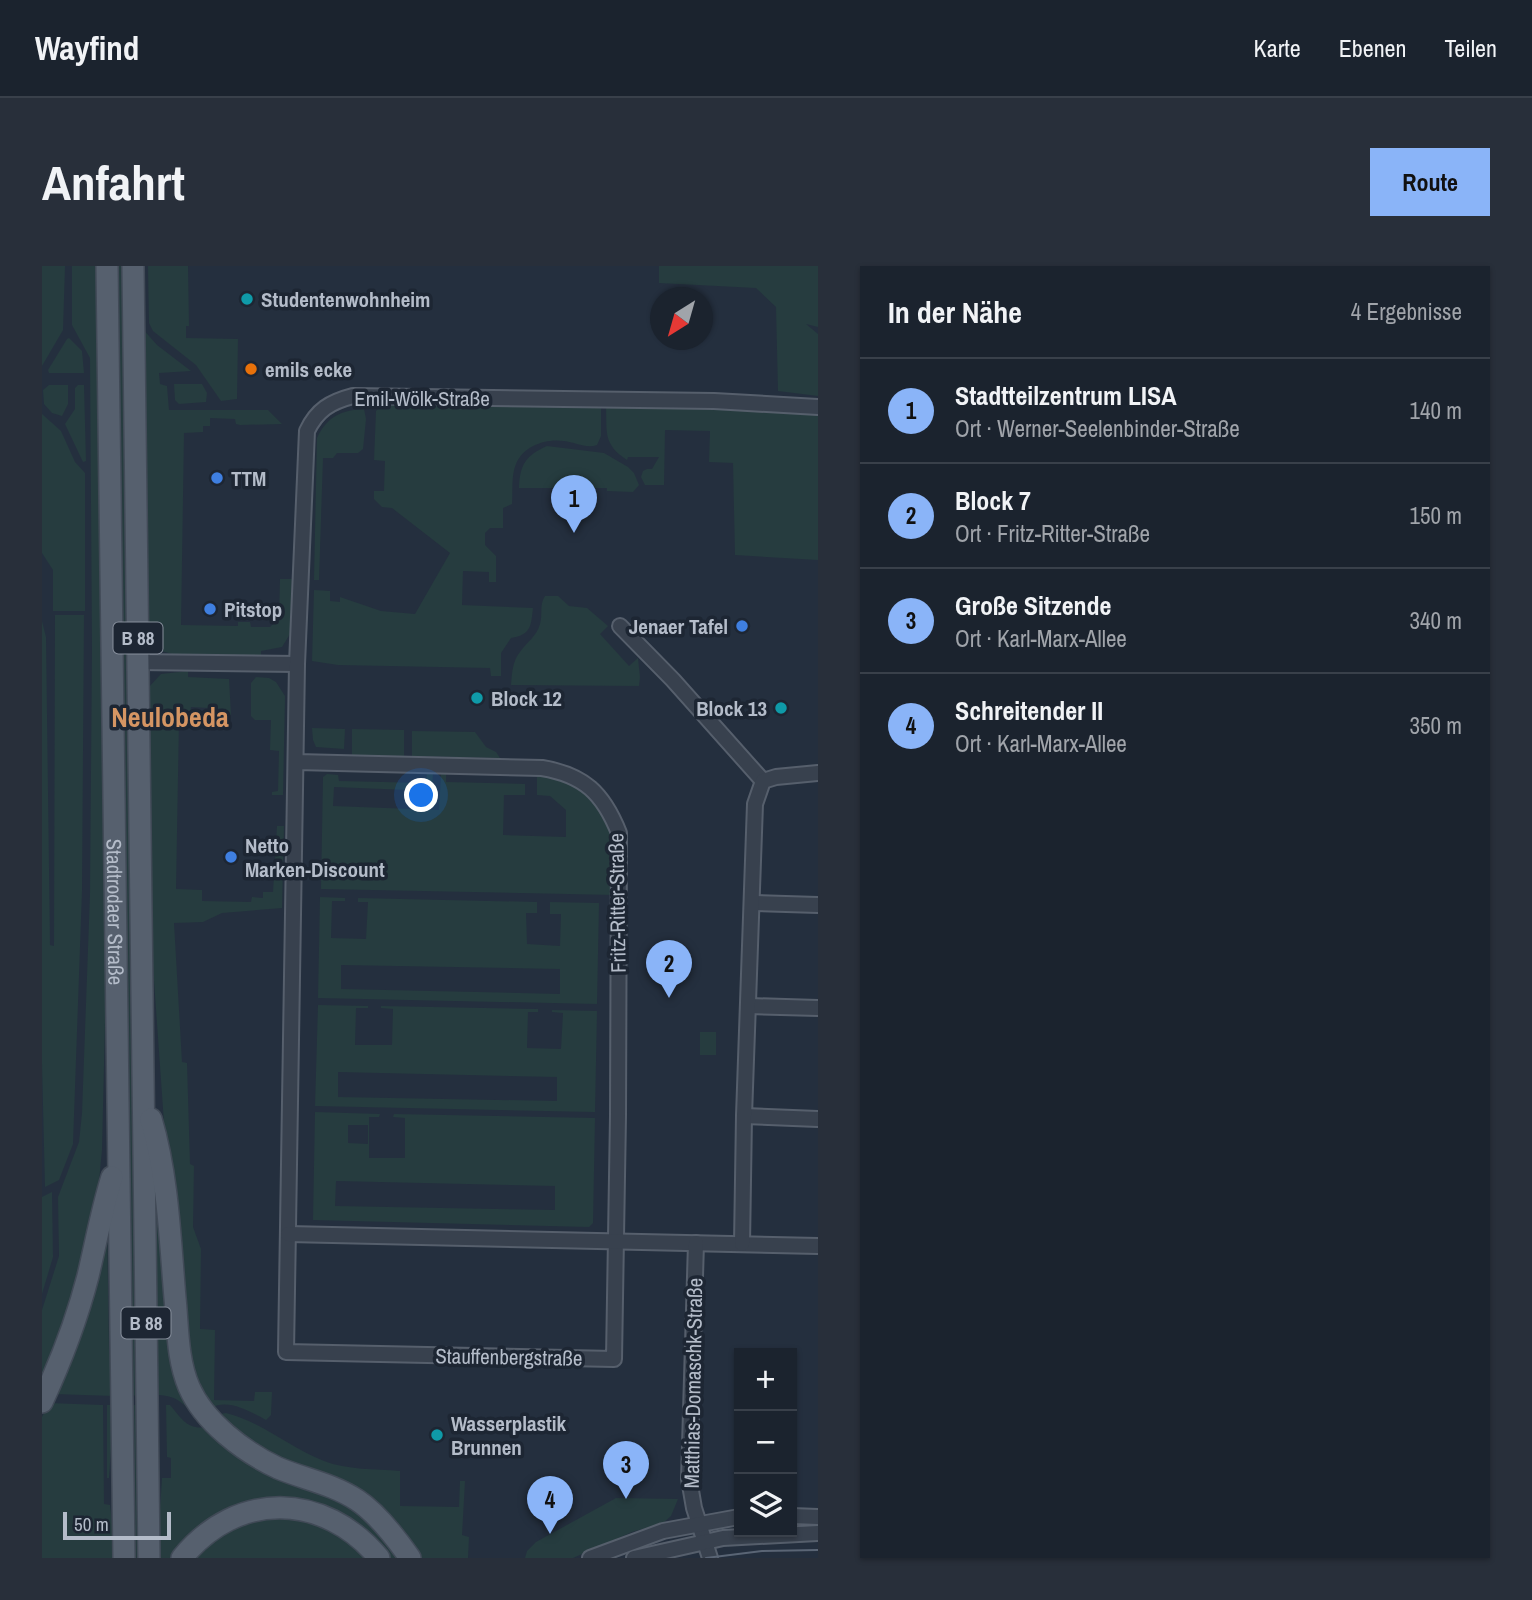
<!DOCTYPE html>
<html lang="de">
<meta charset="utf-8">
<style>
body{margin:0;font-family:"Archivo Narrow",sans-serif;background:#282f3a;color:#f1f3f6}
.controls{position:absolute;right:21px;bottom:21px;display:grid;overflow:hidden;border-radius:0px;box-shadow:0 2px 5px #0004}
.controls button{width:63px;height:63px;display:grid;place-items:center;padding:0;border:0;border-bottom:2px solid #39404a;background:#1b232e;color:#f1f3f6;font:35px sans-serif}
.compass{position:absolute;left:608px;top:21px;width:63px;height:63px;border-radius:50%;background:#1b232e;box-shadow:0 2px 5px #0004;rotate:217deg}
.scale{position:absolute;left:21px;bottom:18px;width:108px;box-sizing:border-box;padding-left:7px;border:4px solid #b4bcc9;border-top:0;font-size:19px;line-height:24px;white-space:nowrap;color:#b4bcc9;-webkit-text-stroke:5px #1d2633;paint-order:stroke}
.you{position:absolute;left:380px;top:530px;width:24px;height:24px;margin:-18px;border:5px solid #fff;border-radius:50%;background:#1a73e8;box-shadow:0 0 0 10px #1a73e833}
.badge{display:grid;place-items:center;width:46px;height:46px;border-radius:50%;background:#8ab4f8;color:#111;font-size:23px;font-weight:700}
.pin{position:absolute;translate:-50% -58px;filter:drop-shadow(0 2px 4px #0008)}
.pin::after{content:'';position:absolute;top:37px;width:24px;height:21px;background:inherit;clip-path:polygon(0 0,100% 0,50% 100%)}
.list{margin:0;padding:0;list-style:none}
h2{display:flex;justify-content:space-between;align-items:center;height:91px;margin:0;padding:0 28px;font-size:30px}
h2 small{font-size:23px;font-weight:400;color:#a0a4aa}
.list li{display:grid;grid-template-columns:46px 1fr auto;gap:21px;align-items:center;box-sizing:border-box;height:105px;padding:0 28px;border-top:2px solid #39404a}
.list b{display:block;font-size:26px;white-space:nowrap}
.list p{margin:0;font-size:23px;white-space:nowrap;color:#a0a4aa}
.list em{font-size:23px;font-style:normal;color:#a0a4aa}
.icon{flex:none;width:38px;height:38px;fill:none;stroke:currentColor;stroke-width:2;stroke-linecap:round;stroke-linejoin:round}
.map{position:relative;flex:none;width:776px;height:1292px;overflow:hidden;border-radius:0px}
header{display:flex;align-items:center;gap:42px;box-sizing:border-box;height:98px;padding:0 35px;background:#1b232e;border-bottom:2px solid #39404a}
header strong{font-size:33px}
nav{display:flex;gap:38px;margin-inline-start:auto;font-size:24px}
.intro{display:flex;align-items:center;justify-content:space-between;box-sizing:border-box;height:168px;padding:0 42px}
h1{margin:0;font-size:49px}
.button{padding:18px 32px;border-radius:0px;background:#8ab4f8;color:#111;font-size:24px;font-weight:700}
main{display:flex;gap:42px;padding:0 42px}
aside{flex:1;background:#1b232e;border-radius:0px;box-shadow:0 2px 5px #0004}
.map>svg:first-child{display:block}
.green{fill:#263c3f;fill-rule:evenodd}
.lines{fill:none;stroke-linecap:round;stroke-linejoin:round}
.minor-casing{stroke:#565f6c;stroke-width:18}
.primary-casing{stroke:#414a57;stroke-width:24}
.minor{stroke:#38414e;stroke-width:14}
.primary{stroke:#56606e;stroke-width:21}
.tram{stroke:#5a6575;stroke-width:2}
.culture-dot{fill:#0f9aa8;stroke:#1d2633;stroke-width:2.5}
.food-dot{fill:#e8710a;stroke:#1d2633;stroke-width:2.5}
.shop-dot{fill:#3f7fe0;stroke:#1d2633;stroke-width:2.5}
.labels{text-anchor:middle;dominant-baseline:central;stroke-width:7;stroke-linejoin:round;paint-order:stroke}
.shield{fill:#1d2633;stroke:#878f9c;stroke-width:2}
.shield-label{font-size:19px;font-weight:bold;fill:#b4bcc9}
.poi-label{font-size:21px;font-weight:bold;fill:#b4bcc9;stroke:#1d2633;text-anchor:start}
.street-label{font-size:21px;fill:#b4bcc9;stroke:#1d2633}
.district-label{font-size:28px;font-weight:bold;fill:#d59563;stroke:#1d2633}
</style>
<header>
<strong>Wayfind</strong>
<nav><a>Karte</a><a>Ebenen</a><a>Teilen</a></nav>
</header>
<div class="intro"><h1>Anfahrt</h1><a class="button">Route</a></div>
<main>
<div class="map">
<svg width="776" height="1292" viewBox="0 0 776 1292">
<rect width="100%" height="100%" fill="#242f3e"/>
<!-- green -->
<g class="green">
<polygon points="0,0 23,0 21,64 0,100"/>
<polygon points="30,0 57,0 66,630 60,884 56,926 42,998 0,1121 0,1044 17,990 16,931 37,876 40,847 48,628 50,382 48,92 30,59"/>
<polygon points="74,0 82,0 96,1130 89,1129"/>
<polygon points="106,0 146,0 147,60 144,60 144,72 196,73 195,133 179,135 154,99 111,65 107,57"/>
<polygon points="617,0 776,0 776,61 764,58 776,68 776,130 736,125 734,41 714,22 617,17"/>
<path d="M 99,61 L 115,79 L 149,105 L 117,107 L 118,118 L 125,120 L 127,144 L 226,144 L 240,158 L 198,159 L 194,158 L 193,153 L 168,152 L 168,160 L 161,160 L 161,166 L 142,167 L 139,359 L 196,360 L 196,356 L 208,356 L 209,361 L 228,361 L 237,352 L 238,313 L 250,313 L 248,368 L 240,381 L 219,385 L 219,390 C 194,390 128,397 111,379 C 106,374 105,366 104,359 Z"/>
<polygon points="27,72 40,85 42,107 7,107 6,104 25,73"/>
<polygon points="132,118 160,118 165,127 164,136 137,138 133,134"/>
<polygon points="7,119 26,119 26,138 20,150 10,147 2,138 1,124"/>
<polygon points="36,119 42,119 44,195 41,196 23,158 33,143 33,122"/>
<path d="M 341,137 L 559,141 L 559,170 L 555,179 C 544,183 533,176 522,175 C 504,172 481,180 474,198 C 469,209 471,226 470,238 L 461,242 L 461,262 L 448,262 L 443,267 L 443,279 L 454,290 L 454,316 L 447,316 L 447,306 L 421,305 L 420,339 L 491,342 C 489,358 490,369 469,372 L 459,387 L 459,410 L 449,410 L 448,402 L 296,399 L 270,395 L 272,324 L 288,325 L 288,335 L 298,336 L 298,331 L 339,345 L 373,348 L 408,287 L 350,242 L 340,241 L 332,233 L 332,225 L 342,225 L 343,195 L 332,194 L 334,145 Z"/>
<path d="M 564,141 C 635,141 706,139 776,149 L 776,294 L 693,289 L 691,197 L 667,196 L 668,165 L 623,164 L 622,219 L 603,219 L 599,211 L 601,205 L 605,203 L 610,203 L 617,191 L 586,191 L 585,194 C 561,178 565,167 564,141 Z"/>
<path d="M 322,143 L 324,153 L 321,183 L 316,187 L 295,187 L 291,192 L 281,192 L 277,314 L 272,314 L 275,172 C 285,151 299,144 322,143 Z"/>
<polygon points="0,148 19,165 33,196 43,207 43,345 11,345 11,304 0,287"/>
<path d="M 505,180 L 562,187 L 586,201 L 592,207 L 597,219 L 591,226 L 565,225 L 565,222 L 477,222 C 478,199 483,190 505,180 Z"/>
<path d="M 503,330 L 516,330 L 527,340 L 545,342 L 566,360 L 558,368 L 587,400 L 596,392 L 598,411 L 597,420 L 469,419 C 470,408 470,396 478,386 C 484,377 495,370 498,358 C 501,348 497,339 503,330 Z"/>
<polygon points="13,349 42,349 40,625 31,878 17,914 3,921 0,798 0,355 4,371 8,679 12,680"/>
<path d="M 146,405 L 146,411 L 187,413 L 189,449 L 184,449 L 184,443 L 149,441 L 147,454 L 137,454 L 134,623 L 160,624 L 160,635 L 209,636 L 210,631 L 221,632 L 221,626 L 231,626 L 235,560 L 242,560 L 240,642 L 180,647 L 161,656 L 132,657 L 140,796 L 145,797 L 148,898 L 152,900 L 151,961 L 159,983 L 158,1063 L 173,1064 L 172,1134 L 212,1135 L 213,1126 L 230,1126 L 229,1149 L 224,1154 C 209,1146 186,1132 169,1142 L 149,1105 L 123,871 L 109,672 L 107,421 L 119,408 Z"/>
<polygon points="214,411 227,412 234,416 243,430 241,529 230,529 230,526 236,525 237,485 228,484 229,454 213,454 209,450 209,417"/>
<polygon points="270,462 303,463 302,483 274,481 271,474"/>
<polygon points="310,463 362,464 362,490 310,489"/>
<polygon points="370,465 433,466 444,481 454,486 458,492 370,490"/>
<polygon points="385,505 391,508 390,525 292,521 291,540 397,544 399,508 404,505 404,516 483,518 483,529 462,529 461,569 524,571 524,544 508,530 495,529 495,506 520,510 549,529 574,570 573,629 279,623 281,511 285,508 296,509 297,515 384,517"/>
<path d="M 278,631 L 303,632 L 303,635 L 290,635 L 289,672 L 324,673 L 326,636 L 316,636 L 316,632 L 495,636 L 495,647 L 484,647 L 485,678 L 518,680 L 519,648 L 508,648 L 508,636 L 557,637 L 555,738 L 276,732 ZM 299,699 L 518,703 L 518,728 L 299,723 Z"/>
<path d="M 276,739 L 326,740 L 326,742 L 314,742 L 313,779 L 350,779 L 351,743 L 339,742 L 339,740 L 496,743 L 496,746 L 486,746 L 485,782 L 519,783 L 521,747 L 510,746 L 510,744 L 555,745 L 553,846 L 273,840 ZM 296,806 L 515,811 L 515,835 L 296,831 Z"/>
<rect x="658" y="766" width="16" height="23"/>
<path d="M 273,846 L 338,848 L 337,851 L 327,851 L 327,892 L 363,892 L 363,852 L 351,851 L 352,848 L 553,852 L 551,957 L 547,961 L 271,954 ZM 306,859 L 326,859 L 326,878 L 306,877 ZM 294,915 L 513,920 L 513,944 L 293,940 Z"/>
<path d="M 111,870 L 153,1151 C 140,1135 133,1129 113,1129 Z"/>
<polygon points="10,926 11,991 0,1028 0,931"/>
<polygon points="65,952 67,1083 72,1130 11,1128"/>
<polygon points="7,1137 61,1139 62,1238 68,1239 74,1292 0,1292 0,1151"/>
<polygon points="65,1139 72,1139 67,1212 65,1212"/>
<polygon points="89,1139 96,1139 98,1292 90,1292"/>
<path d="M 124,1139 L 128,1139 C 140,1153 145,1164 165,1161 L 306,1237 L 326,1252 L 359,1292 L 348,1292 C 306,1241 249,1216 186,1243 C 162,1253 142,1269 130,1292 L 115,1292 L 120,1212 L 129,1212 L 129,1192 L 125,1191 Z"/>
<path d="M 184,1147 C 220,1156 248,1182 282,1195 C 305,1204 333,1203 358,1205 L 358,1240 L 417,1241 L 418,1215 L 423,1215 L 420,1269 L 427,1271 L 426,1292 L 379,1292 L 361,1264 L 340,1244 L 237,1193 L 217,1181 L 174,1149 Z"/>
<polygon points="574,1232 636,1233 629,1250 621,1257 590,1266 531,1292 483,1292 485,1285 494,1276"/>
<polygon points="220,1251 265,1253 310,1276 323,1292 148,1292 191,1260"/>
</g>
<g class="lines">
<defs>
<g id="minor">
<polyline points="578,360 631,414 721,515"/>
<polyline points="96,396 255,398"/>
<path d="M 255,496 L 500,502 C 542,509 561,527 577,567 L 576,850 L 572,1093 L 244,1086 L 255,398 L 265,165 C 275,144 288,136 311,130 L 672,135 L 776,141"/>
<polyline points="711,637 776,639"/>
<polyline points="707,740 776,742"/>
<polyline points="702,850 776,853"/>
<polyline points="246,968 776,980"/>
<polyline points="654,977 647,1213 652,1242 668,1292"/>
<polyline points="700,978 702,850 713,538 721,515 734,511 776,507"/>
<polyline points="750,1250 776,1251"/>
<polyline points="548,1292 621,1265 697,1251"/>
<polyline points="592,1292 681,1272 776,1267"/>
</g>
<g id="primary">
<path id="s1" d="M 65,0 L 82,1292"/>
<polyline points="91,0 107,1292"/>
<path d="M 109,853 C 126,910 128,973 133,1032 C 136,1061 135,1093 147,1121 C 162,1156 202,1186 236,1202 C 262,1213 291,1218 315,1234 C 335,1247 354,1272 368,1292"/>
<path d="M 0,1136 C 19,1095 35,1053 46,1010 C 54,976 60,943 70,911"/>
<path d="M 140,1292 C 195,1224 282,1226 337,1292"/>
</g>
</defs>
<!-- minor casing -->
<use href="#minor" class="minor-casing"/>
<!-- primary casing -->
<use href="#primary" class="primary-casing"/>
<!-- minor -->
<use href="#minor" class="minor"/>
<!-- primary -->
<use href="#primary" class="primary"/>
<!-- tram -->
<polyline class="tram" points="664,1292 720,1285 776,1284"/>
</g>
<!-- markers -->
<g class="culture-dot">
<circle cx="205" cy="33" r="7"/>
<circle cx="435" cy="432" r="7"/>
<circle cx="739" cy="442" r="7"/>
<circle cx="395" cy="1169" r="7"/>
</g>
<circle class="food-dot" cx="209" cy="103" r="7"/>
<g class="shop-dot">
<circle cx="175" cy="212" r="7"/>
<circle cx="168" cy="343" r="7"/>
<circle cx="700" cy="360" r="7"/>
<circle cx="189" cy="591" r="7"/>
</g>
<g class="labels">
<!-- shield labels -->
<g class="shield">
<rect x="71.5" y="356.5" width="49" height="31" rx="5"/>
<rect x="79.5" y="1041.5" width="49" height="31" rx="5"/>
</g>
<g class="shield-label">
<text x="96" y="372">B 88</text>
<text x="104" y="1057">B 88</text>
</g>
<!-- poi labels -->
<g class="poi-label">
<text x="219" y="33">Studentenwohnheim</text>
<text x="223" y="103">emils ecke</text>
<text x="189" y="212">TTM</text>
<text x="182" y="343">Pitstop</text>
<text x="686" y="360" text-anchor="end">Jenaer Tafel</text>
<text x="449" y="432">Block 12</text>
<text x="725" y="442" text-anchor="end">Block 13</text>
<text x="203" y="579">Netto<tspan x="203" dy="24">Marken-Discount</tspan></text>
<text x="409" y="1157">Wasserplastik<tspan x="409" dy="24">Brunnen</tspan></text>
</g>
<!-- street labels -->
<g class="street-label">
<text x="380" y="132">Emil-Wölk-Straße</text>
<text transform="translate(575 637) rotate(-91)">Fritz-Ritter-Straße</text>
<text stroke="none"><textPath href="#s1" startOffset="646">Stadtrodaer Straße</textPath></text>
<text transform="translate(467 1091) rotate(1)">Stauffenbergstraße</text>
<text transform="translate(651 1117) rotate(-89)">Matthias-Domaschk-Straße</text>
</g>
<!-- district labels -->
<g class="district-label">
<text x="128" y="451">Neulobeda</text>
</g>
</g>
</svg>
<div class="controls">
<button>+</button>
<button>−</button>
<button><svg class="icon" aria-label="layers" viewBox="0 0 24 24"><path d="M12 4l9 5-9 5-9-5zM3 14l9 5 9-5"/></svg></button>
</div>
<svg class="compass" viewBox="-18 -18 36 36"><path d="M0-13l5 13h-10z" fill="#e53935"/><path d="M0 13l5-13h-10z" fill="#a0a4aa"/></svg>
<div class="scale">50 m</div>
<div class="you"></div>
<div class="pin badge" style="left:532px;top:267px">1</div>
<div class="pin badge" style="left:627px;top:732px">2</div>
<div class="pin badge" style="left:584px;top:1233px">3</div>
<div class="pin badge" style="left:508px;top:1268px">4</div>
</div>
<aside>
<h2>In der Nähe<small>4 Ergebnisse</small></h2>
<ul class="list">
<li><span class="badge">1</span><div><b>Stadtteilzentrum LISA</b><p>Ort · Werner-Seelenbinder-Straße</p></div><em>140 m</em></li>
<li><span class="badge">2</span><div><b>Block 7</b><p>Ort · Fritz-Ritter-Straße</p></div><em>150 m</em></li>
<li><span class="badge">3</span><div><b>Große Sitzende</b><p>Ort · Karl-Marx-Allee</p></div><em>340 m</em></li>
<li><span class="badge">4</span><div><b>Schreitender II</b><p>Ort · Karl-Marx-Allee</p></div><em>350 m</em></li>
</ul>
</aside>
</main>
